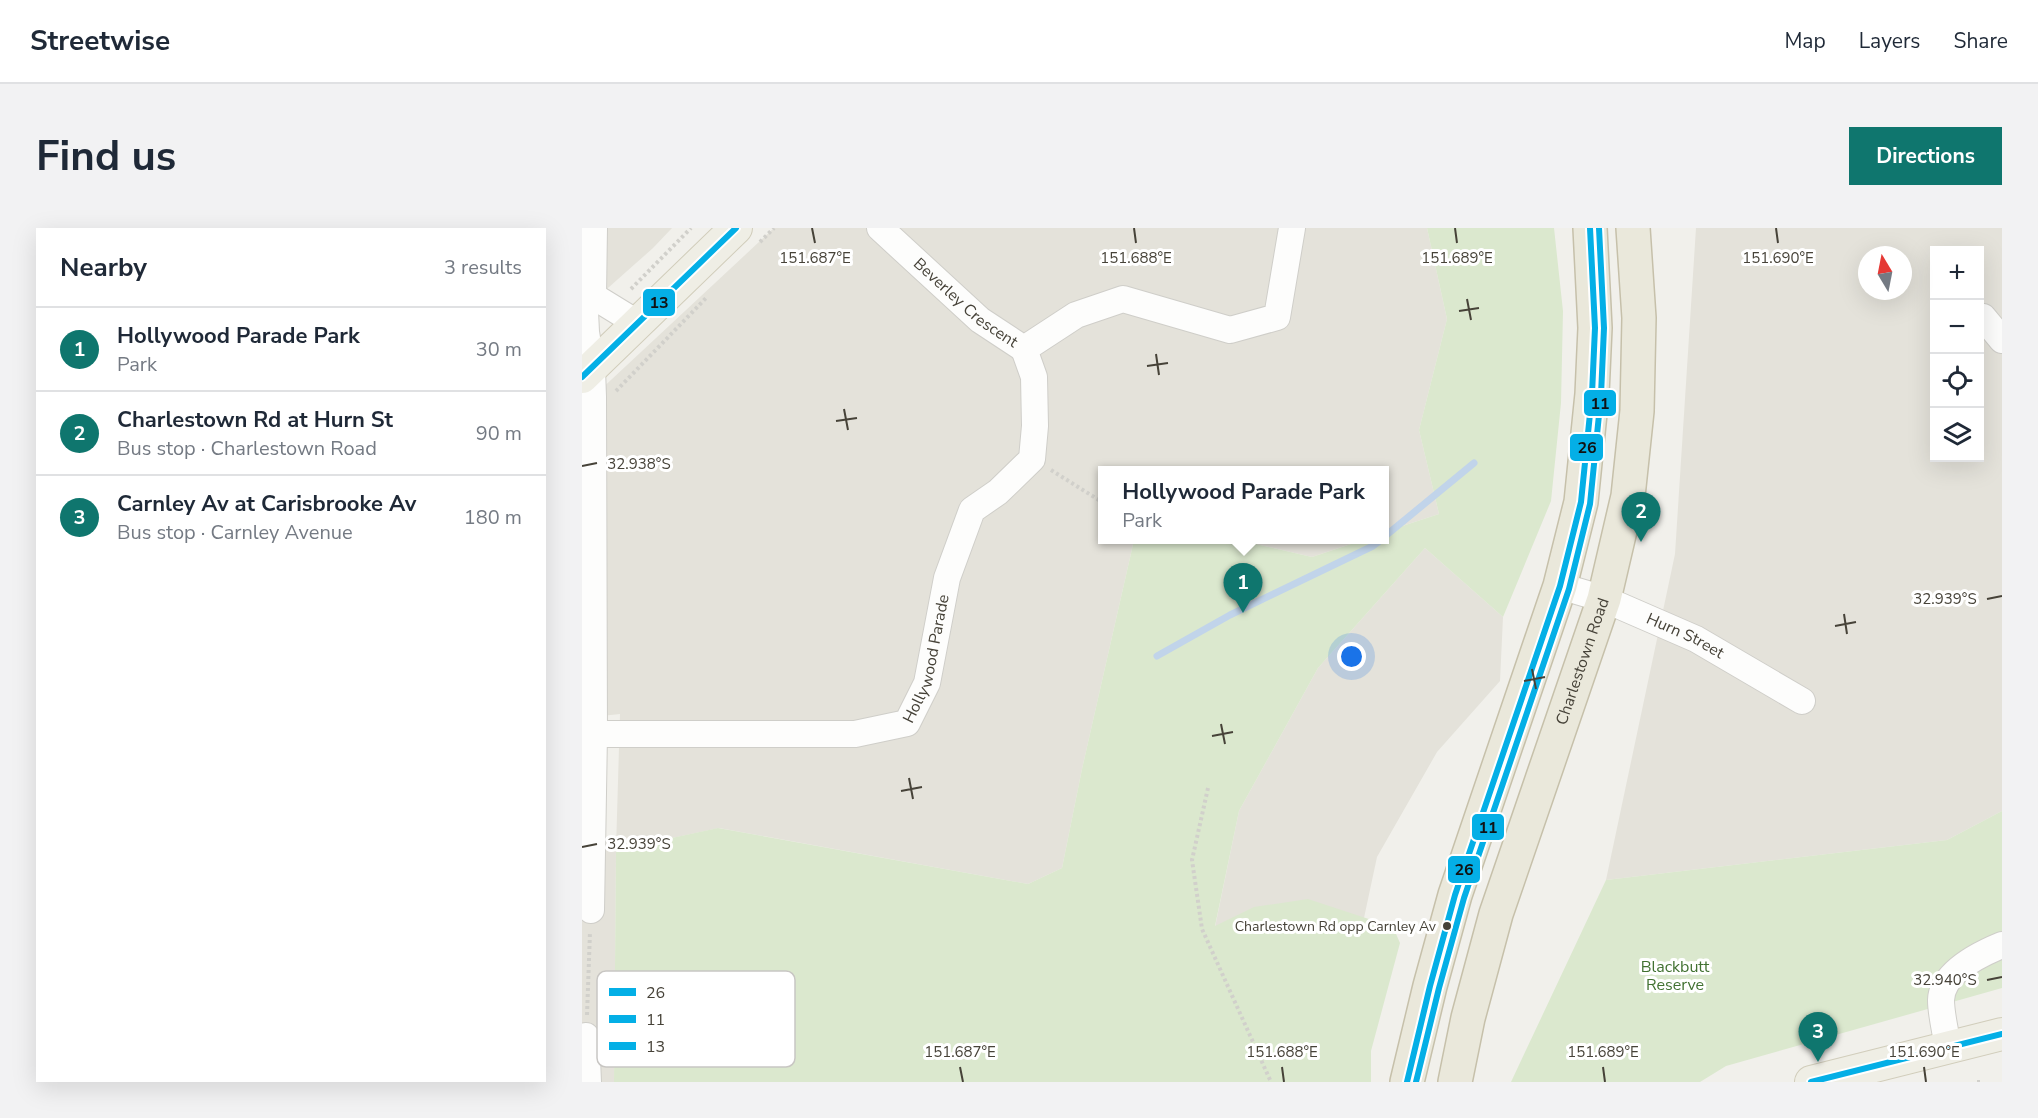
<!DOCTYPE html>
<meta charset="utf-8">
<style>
body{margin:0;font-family:"Nunito Sans",sans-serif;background:#f2f2f3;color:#1f2937}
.controls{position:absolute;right:18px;top:18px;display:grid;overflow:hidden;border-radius:0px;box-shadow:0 6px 24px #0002}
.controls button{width:54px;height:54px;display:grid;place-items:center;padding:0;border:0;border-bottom:2px solid #e0e1e3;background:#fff;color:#1f2937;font:30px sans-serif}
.compass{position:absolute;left:1276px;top:18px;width:54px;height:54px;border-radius:50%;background:#fff;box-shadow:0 6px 24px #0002;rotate:350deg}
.you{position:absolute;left:770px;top:429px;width:21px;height:21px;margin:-15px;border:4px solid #fff;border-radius:50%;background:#1a73e8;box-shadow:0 0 0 9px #1a73e833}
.badge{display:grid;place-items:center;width:39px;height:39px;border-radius:50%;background:#0f766e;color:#fff;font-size:20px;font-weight:700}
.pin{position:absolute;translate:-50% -50px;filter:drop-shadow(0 2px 3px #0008)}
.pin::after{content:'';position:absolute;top:32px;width:21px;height:18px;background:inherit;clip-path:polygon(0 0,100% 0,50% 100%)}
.popup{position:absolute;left:516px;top:238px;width:291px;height:78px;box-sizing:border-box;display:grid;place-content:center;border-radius:0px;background:#fff;filter:drop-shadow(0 2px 4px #0005);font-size:20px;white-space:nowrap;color:#747a83}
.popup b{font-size:22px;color:#1f2937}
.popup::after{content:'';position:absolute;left:50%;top:100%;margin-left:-12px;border:12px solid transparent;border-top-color:#fff}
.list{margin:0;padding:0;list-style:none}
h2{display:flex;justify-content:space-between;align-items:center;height:78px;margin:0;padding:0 24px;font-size:26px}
h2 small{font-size:20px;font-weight:400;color:#747a83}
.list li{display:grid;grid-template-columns:39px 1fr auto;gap:18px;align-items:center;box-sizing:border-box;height:84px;padding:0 24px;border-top:2px solid #e0e1e3}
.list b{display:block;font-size:22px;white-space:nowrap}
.list p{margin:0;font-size:20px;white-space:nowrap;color:#747a83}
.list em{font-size:20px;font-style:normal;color:#747a83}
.icon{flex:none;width:33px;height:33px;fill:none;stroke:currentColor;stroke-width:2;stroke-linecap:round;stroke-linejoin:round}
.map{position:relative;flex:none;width:1420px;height:854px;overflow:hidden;border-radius:0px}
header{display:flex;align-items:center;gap:36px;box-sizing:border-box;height:84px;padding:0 30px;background:#fff;border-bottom:2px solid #e0e1e3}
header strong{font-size:28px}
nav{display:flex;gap:33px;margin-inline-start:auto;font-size:21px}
.intro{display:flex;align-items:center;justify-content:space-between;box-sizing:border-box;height:144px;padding:0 36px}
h1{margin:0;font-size:42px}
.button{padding:15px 27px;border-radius:0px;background:#0f766e;color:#fff;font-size:21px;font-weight:700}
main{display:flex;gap:36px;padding:0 36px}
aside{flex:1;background:#fff;border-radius:0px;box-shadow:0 6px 24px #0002}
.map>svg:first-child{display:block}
.residential{fill:#e4e2da;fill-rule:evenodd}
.green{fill:#dbe8ce}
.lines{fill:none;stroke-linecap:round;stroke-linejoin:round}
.stream{stroke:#c1d4ea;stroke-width:7}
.minor-casing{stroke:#cfcec9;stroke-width:28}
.major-casing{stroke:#d1cdbb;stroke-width:34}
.highway-casing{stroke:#c6c0aa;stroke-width:36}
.path{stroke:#d1d0cb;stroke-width:4;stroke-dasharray:3 3;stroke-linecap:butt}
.minor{stroke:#fdfdfc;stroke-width:26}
.major{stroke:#efeee5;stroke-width:32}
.highway{stroke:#eae8db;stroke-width:33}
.bus-1-casing{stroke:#fff;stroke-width:10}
.bus-2-casing{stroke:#fff;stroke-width:10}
.bus-3-casing{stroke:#fff;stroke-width:10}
.bus-1{stroke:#04afe6;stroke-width:6}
.bus-2{stroke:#04afe6;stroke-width:6}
.bus-3{stroke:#04afe6;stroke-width:6}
.ticks{fill:none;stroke:#464238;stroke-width:2}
.bus-dot{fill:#464238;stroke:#fff;stroke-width:2}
.labels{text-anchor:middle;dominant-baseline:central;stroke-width:6;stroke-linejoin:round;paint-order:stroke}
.bus-label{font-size:14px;fill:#464238;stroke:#fff;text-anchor:end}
.street-label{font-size:16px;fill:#464238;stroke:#fff}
.park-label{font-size:16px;fill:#417131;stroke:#fff}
.key{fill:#fff;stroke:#c8c6c3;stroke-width:1.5}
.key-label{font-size:16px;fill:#464238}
.ticks-label{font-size:15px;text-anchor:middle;fill:#464238;stroke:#fff;stroke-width:6;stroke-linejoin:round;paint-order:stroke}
.line-badge{stroke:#fff;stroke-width:2}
.pale-badge-label{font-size:16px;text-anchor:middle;font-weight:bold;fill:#111}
</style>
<header>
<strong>Streetwise</strong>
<nav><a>Map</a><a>Layers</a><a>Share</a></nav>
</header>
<div class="intro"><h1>Find us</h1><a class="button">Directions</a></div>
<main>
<aside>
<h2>Nearby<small>3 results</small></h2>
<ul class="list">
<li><span class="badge">1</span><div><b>Hollywood Parade Park</b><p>Park</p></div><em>30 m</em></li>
<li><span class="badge">2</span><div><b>Charlestown Rd at Hurn St</b><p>Bus stop · Charlestown Road</p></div><em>90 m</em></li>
<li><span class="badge">3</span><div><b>Carnley Av at Carisbrooke Av</b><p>Bus stop · Carnley Avenue</p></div><em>180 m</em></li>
</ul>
</aside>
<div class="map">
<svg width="1420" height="854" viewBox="0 0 1420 854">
<rect width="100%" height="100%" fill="#f1f0eb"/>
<!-- residential -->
<g class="residential">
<polygon points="0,0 90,0 71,20 0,83"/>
<polygon points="192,0 845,0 865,91 837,202 857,286 802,304 802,243 520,243 520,312 552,312 500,541 480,640 446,656 137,600 34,622 32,854 0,854 0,624 34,621 38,486 0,490 0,179"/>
<path d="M 1114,0 L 1420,0 L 1420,583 L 1365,612 L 1024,652 L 1093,326 ZM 1352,22 L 1398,22 L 1398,230 L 1352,230 ZM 1285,27 L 1321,27 L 1321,63 L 1285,63 Z"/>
<polygon points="656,312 781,312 730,329"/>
<polygon points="843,320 921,389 918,453 855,524 795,629 776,718 633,699 657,583 736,440"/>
</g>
<!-- green -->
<g class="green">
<polygon points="845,0 972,0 981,83 979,175 969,273 921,389 843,320 736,440 657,583 633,698 672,679 726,671 811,699 818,715 789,823 789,854 32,854 34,622 136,600 446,656 480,640 500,541 552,312 656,312 730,329 781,312 802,312 802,304 857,286 837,202 865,91"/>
<polygon points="1420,583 1420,760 1144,838 1118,854 929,854 1024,652 1365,612"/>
</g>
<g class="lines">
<!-- stream -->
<g class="stream">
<polyline points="802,309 892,235"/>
<polyline points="575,428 648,387 791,318 799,312"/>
</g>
<defs>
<g id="minor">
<path id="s1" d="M 298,0 L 398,92 L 442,121 L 494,87 L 541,71 L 648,102 L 695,89 L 710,0"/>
<polyline points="0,72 11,68 55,95"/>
<polyline points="1401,89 1420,112"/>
<path id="s2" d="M 978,358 L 1022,371 L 1114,411 L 1220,473"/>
<path id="s3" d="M 12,506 L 273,506 L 325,495 L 345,455 L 365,350 L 390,282 L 416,264 L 450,231 L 453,198 L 452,149 L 442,121"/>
<polyline points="9,682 12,506 11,169 10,141 4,104 3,83 11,68 12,0"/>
<polyline points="4,808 6,854"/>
<path d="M 1366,820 C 1364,805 1359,787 1359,772 C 1360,744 1398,726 1420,717"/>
</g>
<g id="major">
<polyline points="0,149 154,0"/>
<polyline points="1229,854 1420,806"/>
</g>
<g id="highway">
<polyline points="825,854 848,758 873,667 978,358 999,274 1010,166 1013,100 1008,0"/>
<path id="s4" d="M 873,854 L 886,790 L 914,686 L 1022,371 L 1046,268 L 1055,183 L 1057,90 L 1051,0"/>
</g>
</defs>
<!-- minor casing -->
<use href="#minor" class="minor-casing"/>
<!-- major casing -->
<use href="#major" class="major-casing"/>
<!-- highway casing -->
<use href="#highway" class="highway-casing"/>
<!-- path -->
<g class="path">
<polyline points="178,14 192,0"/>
<polyline points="49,61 109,0"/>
<polyline points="34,163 125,69"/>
<polyline points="469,242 520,274"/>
<polyline points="626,560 610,632 620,701 689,854"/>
<polyline points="5,787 8,704"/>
<polyline points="1395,854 1401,854"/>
</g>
<!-- minor -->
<use href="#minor" class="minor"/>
<!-- major -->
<use href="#major" class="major"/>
<!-- highway -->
<use href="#highway" class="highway"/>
<defs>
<g id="bus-1">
<polyline points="825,854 848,758 873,667 978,358 999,274 1010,166 1013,100 1008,0"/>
<polyline points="1229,854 1420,806"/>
</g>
<polyline id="bus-2" points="834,854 857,760 882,670 987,361 1008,276 1019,167 1022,100 1017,0"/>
<polyline id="bus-3" points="0,149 154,0"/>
</defs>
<!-- bus-1 casing -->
<use href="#bus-1" class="bus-1-casing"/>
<!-- bus-2 casing -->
<use href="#bus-2" class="bus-2-casing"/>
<!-- bus-3 casing -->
<use href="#bus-3" class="bus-3-casing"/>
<!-- bus-1 -->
<use href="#bus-1" class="bus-1"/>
<!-- bus-2 -->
<use href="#bus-2" class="bus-2"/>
<!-- bus-3 -->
<use href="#bus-3" class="bus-3"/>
</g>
<!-- ticks -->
<path class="ticks" d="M 230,0 L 233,15M 552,0 L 554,15M 873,0 L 875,15M 1194,0 L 1196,15M 885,71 L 889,92M 877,83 L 897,80M 574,126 L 577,147M 565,138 L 586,135M 262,181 L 266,202M 254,193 L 275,190M 0,238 L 15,235M 1405,371 L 1420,368M 1262,386 L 1265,406M 1253,398 L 1274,394M 950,441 L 954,461M 942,453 L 963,449M 639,496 L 643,516M 630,508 L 651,504M 327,550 L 331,571M 319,563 L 340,559M 0,619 L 15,616M 1405,752 L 1420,749M 378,839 L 381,854M 700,839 L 702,854M 1021,839 L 1023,854M 1342,839 L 1344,854"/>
<!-- markers -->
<circle class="bus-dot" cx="865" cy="698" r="5"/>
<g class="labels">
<!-- bus labels -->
<g class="bus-label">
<text x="854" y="698">Charlestown Rd opp Carnley Av</text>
</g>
<!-- street labels -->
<g class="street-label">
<text stroke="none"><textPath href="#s1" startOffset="114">Beverley Crescent</textPath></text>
<text stroke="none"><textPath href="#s2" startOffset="135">Hurn Street</textPath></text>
<text stroke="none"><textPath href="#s3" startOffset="382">Hollywood Parade</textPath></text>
<text stroke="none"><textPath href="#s4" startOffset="440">Charlestown Road</textPath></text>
</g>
<!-- park labels -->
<g class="park-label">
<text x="1093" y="739">Blackbutt<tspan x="1093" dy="18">Reserve</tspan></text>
</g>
</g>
<!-- legend -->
<rect x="15" y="743" width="198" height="96" rx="9" class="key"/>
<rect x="27" y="760" width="27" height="8" fill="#04afe6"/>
<rect x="27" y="787" width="27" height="8" fill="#04afe6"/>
<rect x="27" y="814" width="27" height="8" fill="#04afe6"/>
<g class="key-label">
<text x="64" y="770">26</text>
<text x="64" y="797">11</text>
<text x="64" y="824">13</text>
</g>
<g class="ticks-label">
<text x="233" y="35">151.687°E</text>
<text x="554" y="35">151.688°E</text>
<text x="875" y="35">151.689°E</text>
<text x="1196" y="35">151.690°E</text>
<text x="57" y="241">32.938°S</text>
<text x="1363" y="376">32.939°S</text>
<text x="57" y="621">32.939°S</text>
<text x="1363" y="757">32.940°S</text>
<text x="378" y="829">151.687°E</text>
<text x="700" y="829">151.688°E</text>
<text x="1021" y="829">151.689°E</text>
<text x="1342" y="829">151.690°E</text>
</g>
<g class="line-badge">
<rect x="60" y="60" width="34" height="29" rx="6" fill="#04afe6"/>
<rect x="1001" y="161" width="34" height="28" rx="6" fill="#04afe6"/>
<rect x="987" y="205" width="35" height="29" rx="6" fill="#04afe6"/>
<rect x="889" y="585" width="34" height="28" rx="6" fill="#04afe6"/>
<rect x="865" y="627" width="34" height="29" rx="6" fill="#04afe6"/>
</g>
<g class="pale-badge-label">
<text x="77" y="80">13</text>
<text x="1018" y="181">11</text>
<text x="1005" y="225">26</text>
<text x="906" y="605">11</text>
<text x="882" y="647">26</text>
</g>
</svg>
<div class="controls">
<button>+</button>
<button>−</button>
<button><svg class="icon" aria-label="locate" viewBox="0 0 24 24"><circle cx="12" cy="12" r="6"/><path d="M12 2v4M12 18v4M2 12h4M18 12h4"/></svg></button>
<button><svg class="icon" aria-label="layers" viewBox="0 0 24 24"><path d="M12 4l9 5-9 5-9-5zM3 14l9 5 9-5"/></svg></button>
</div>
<svg class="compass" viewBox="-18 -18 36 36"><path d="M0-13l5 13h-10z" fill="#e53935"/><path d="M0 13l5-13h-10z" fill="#747a83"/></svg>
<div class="you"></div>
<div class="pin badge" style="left:661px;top:385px">1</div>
<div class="popup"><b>Hollywood Parade Park</b>Park</div>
<div class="pin badge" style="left:1059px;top:314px">2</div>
<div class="pin badge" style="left:1236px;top:834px">3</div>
</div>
</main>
